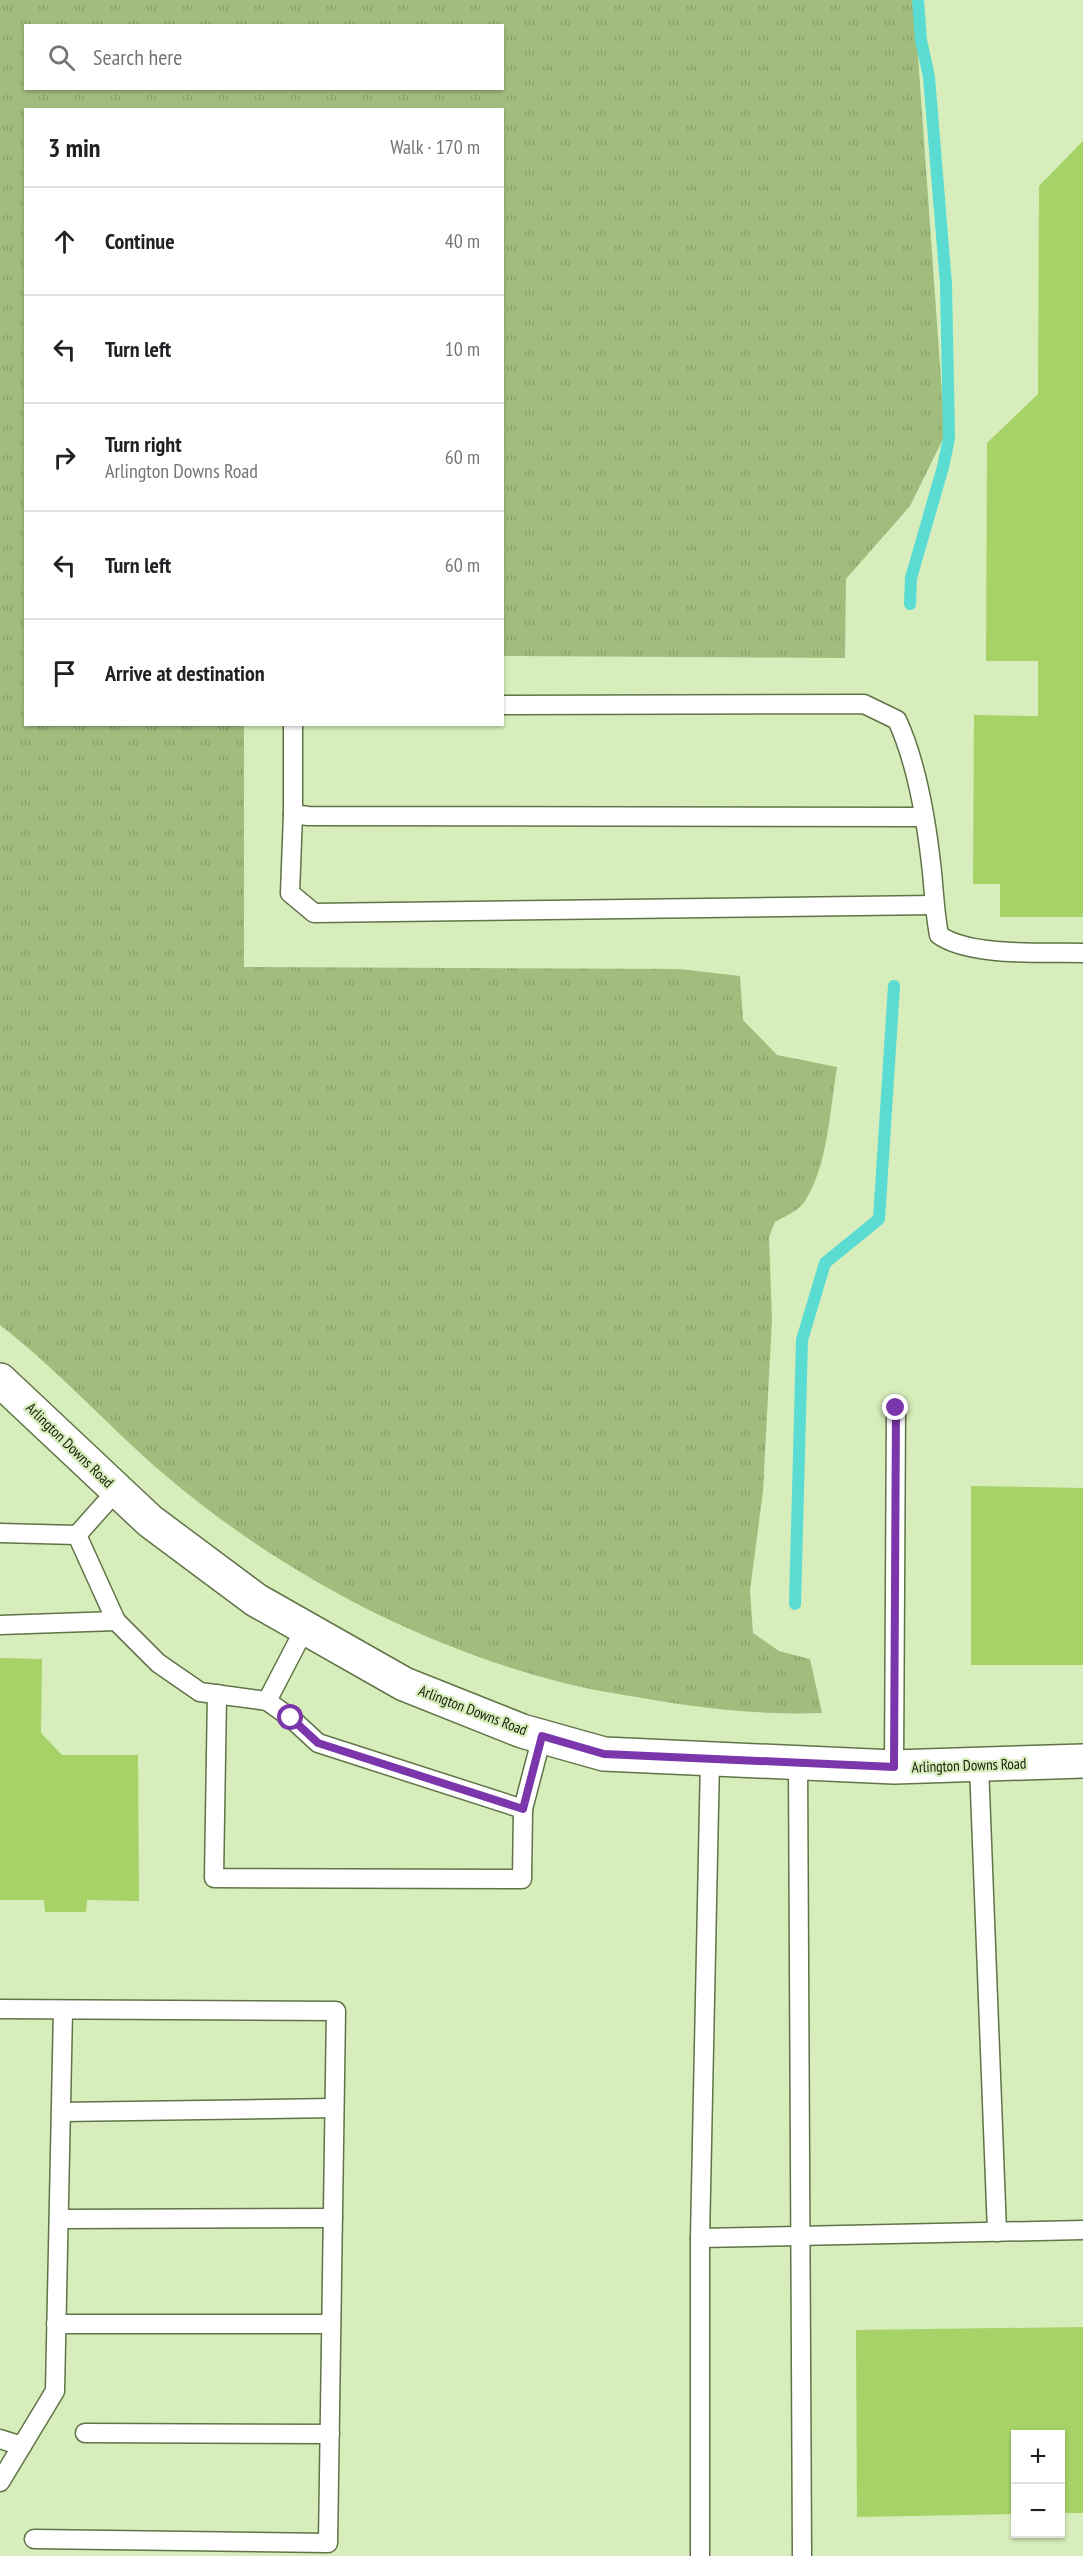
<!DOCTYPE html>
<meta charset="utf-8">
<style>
body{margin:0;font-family:"PT Sans Narrow",sans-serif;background:#f6f6f6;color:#202124}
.controls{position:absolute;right:18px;bottom:18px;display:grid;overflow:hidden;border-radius:0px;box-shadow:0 2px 4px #0004}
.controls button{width:54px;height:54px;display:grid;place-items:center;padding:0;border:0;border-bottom:2px solid #e0e0e0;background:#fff;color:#202124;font:30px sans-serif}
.stop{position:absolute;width:18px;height:18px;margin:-14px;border:4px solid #7a36aa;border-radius:50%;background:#fff}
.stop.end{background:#7a36aa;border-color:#fff;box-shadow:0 2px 6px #0008}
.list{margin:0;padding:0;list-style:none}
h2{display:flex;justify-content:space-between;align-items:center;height:78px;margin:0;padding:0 24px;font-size:26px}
h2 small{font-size:20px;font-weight:400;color:#757577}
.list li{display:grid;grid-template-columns:39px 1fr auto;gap:18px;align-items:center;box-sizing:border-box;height:108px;padding:0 24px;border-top:2px solid #e0e0e0}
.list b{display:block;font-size:22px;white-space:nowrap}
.list p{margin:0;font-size:20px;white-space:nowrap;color:#757577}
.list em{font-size:20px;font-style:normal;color:#757577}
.icon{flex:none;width:33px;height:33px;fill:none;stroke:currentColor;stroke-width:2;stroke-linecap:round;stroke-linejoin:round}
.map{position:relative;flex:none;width:1083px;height:2556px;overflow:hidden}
.search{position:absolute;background:#fff;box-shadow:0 2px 4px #0004;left:24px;top:24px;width:480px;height:66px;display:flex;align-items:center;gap:15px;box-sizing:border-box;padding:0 21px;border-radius:0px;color:#757577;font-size:22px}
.panel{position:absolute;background:#fff;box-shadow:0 2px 4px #0004;left:24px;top:108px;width:480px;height:618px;border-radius:0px}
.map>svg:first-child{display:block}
.grass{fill:url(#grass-tufts);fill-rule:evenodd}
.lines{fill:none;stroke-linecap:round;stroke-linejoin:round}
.stream{stroke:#5adcd2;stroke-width:12}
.building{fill:#a6d267}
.lane-casing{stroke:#607447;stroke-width:21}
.street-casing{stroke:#607447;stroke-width:36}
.lane{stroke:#fff;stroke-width:18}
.street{stroke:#fff;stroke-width:33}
.route{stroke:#7a36aa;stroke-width:8}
.labels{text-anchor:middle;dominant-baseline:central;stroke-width:4.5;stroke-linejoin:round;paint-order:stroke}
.street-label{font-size:15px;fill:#161d0b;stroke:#d7edbb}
</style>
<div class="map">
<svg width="1083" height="2556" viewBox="0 0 1083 2556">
<defs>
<pattern id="grass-tufts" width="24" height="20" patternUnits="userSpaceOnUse" patternTransform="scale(1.5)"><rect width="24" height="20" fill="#a1bd7e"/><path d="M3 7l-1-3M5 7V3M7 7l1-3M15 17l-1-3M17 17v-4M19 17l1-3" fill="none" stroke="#8aa26c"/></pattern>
</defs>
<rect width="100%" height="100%" fill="#d7edbb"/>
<!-- grass -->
<path class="grass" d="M 0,0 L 914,0 L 945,435 L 910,506 L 846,579 L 845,658 L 503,656 L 502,110 L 26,110 L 26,724 L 244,725 L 244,967 L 679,969 L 740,976 L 743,1020 L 777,1055 L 837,1067 C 830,1109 828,1165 805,1201 C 798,1211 786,1216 775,1222 L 769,1237 L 772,1319 L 763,1491 L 750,1591 L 753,1633 L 779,1651 L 810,1659 L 822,1713 C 763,1715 706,1709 648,1699 C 618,1694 586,1689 556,1681 C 416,1644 282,1573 171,1480 C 112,1431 61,1372 0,1325 ZM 26,26 L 502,26 L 502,88 L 26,88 Z"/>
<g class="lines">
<!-- stream -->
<g class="stream">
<polyline points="910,604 911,578 943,467 949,438 946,284 929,77 921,40 918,0"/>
<polyline points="795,1604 802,1340 825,1263 879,1219 894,986"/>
</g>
</g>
<!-- building -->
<g class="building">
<polygon points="1083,141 1083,917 1000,917 1000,884 973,884 974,715 1038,716 1038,661 986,661 987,443 1038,394 1039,186"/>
<polygon points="971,1486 1083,1488 1083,1665 971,1665"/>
<polygon points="0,1658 42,1659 41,1733 62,1755 138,1755 139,1901 87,1900 86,1912 45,1912 44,1900 0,1900"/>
<polygon points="1083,2327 1083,2513 1060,2513 1060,2434 1016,2434 1016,2514 857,2517 856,2330"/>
</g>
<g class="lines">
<defs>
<g id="lane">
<path d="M 502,705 L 864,704 L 897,720 C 917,763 927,825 932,872 C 934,893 935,914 939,935 C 970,957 1045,952 1083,953"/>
<polyline points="293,724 293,814 308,816 923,817"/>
<polyline points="293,814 290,893 314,913 934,905"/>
<polyline points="117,1490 77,1535 116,1621 158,1663 200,1692 267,1701 291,1718 318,1743 523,1809 542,1736"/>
<polyline points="0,1533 77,1535"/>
<polyline points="0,1625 116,1621"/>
<polyline points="217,1694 214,1878 522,1879 523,1809"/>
<polyline points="267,1701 305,1628"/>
<polyline points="710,1759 700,2238 1083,2230"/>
<polyline points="798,1763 802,2556"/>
<polyline points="979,1765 997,2232"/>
<polyline points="894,1767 896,1408"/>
<polyline points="0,2009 336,2011 328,2543 34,2539"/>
<polyline points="61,2112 334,2108"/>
<polyline points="59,2219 333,2218"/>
<polyline points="700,2238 700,2556"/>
<polyline points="56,2324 331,2324"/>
<polyline points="85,2433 330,2434"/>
<polyline points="0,2439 22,2446"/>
<polyline points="0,2482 55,2391 63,2010"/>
</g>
<polyline id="street" points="0,1380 150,1521 256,1600 404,1684 522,1731 604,1754 894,1767 1083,1761"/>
</defs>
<!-- lane casing -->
<use href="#lane" class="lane-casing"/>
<!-- street casing -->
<use href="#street" class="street-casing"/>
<!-- lane -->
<use href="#lane" class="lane"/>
<!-- street -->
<use href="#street" class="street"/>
</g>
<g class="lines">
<!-- route -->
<polyline class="route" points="291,1718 318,1743 523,1809 542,1736 604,1754 894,1767 896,1408"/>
</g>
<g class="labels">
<!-- street labels -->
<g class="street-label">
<text transform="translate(70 1445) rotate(44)">Arlington Downs Road</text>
<text transform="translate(473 1710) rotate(21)">Arlington Downs Road</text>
<text transform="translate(969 1765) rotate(-2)">Arlington Downs Road</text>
</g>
</g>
</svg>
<div class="controls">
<button>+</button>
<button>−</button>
</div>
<div class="stop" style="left:291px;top:1718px"></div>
<div class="stop end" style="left:896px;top:1408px"></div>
<div class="search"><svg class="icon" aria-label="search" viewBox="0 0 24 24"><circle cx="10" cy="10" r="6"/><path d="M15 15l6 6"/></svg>Search here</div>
<section class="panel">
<h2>3 min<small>Walk · 170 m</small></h2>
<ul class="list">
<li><svg class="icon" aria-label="ahead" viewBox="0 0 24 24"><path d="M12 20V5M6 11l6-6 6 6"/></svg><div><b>Continue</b></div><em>40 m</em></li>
<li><svg class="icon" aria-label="left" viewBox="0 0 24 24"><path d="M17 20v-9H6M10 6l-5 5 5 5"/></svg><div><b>Turn left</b></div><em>10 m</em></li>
<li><svg class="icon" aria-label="right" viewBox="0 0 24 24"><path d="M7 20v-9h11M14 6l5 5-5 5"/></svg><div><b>Turn right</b><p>Arlington Downs Road</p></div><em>60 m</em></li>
<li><svg class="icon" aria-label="left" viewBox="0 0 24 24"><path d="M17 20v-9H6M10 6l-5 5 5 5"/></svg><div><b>Turn left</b></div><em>60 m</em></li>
<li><svg class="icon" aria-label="arrive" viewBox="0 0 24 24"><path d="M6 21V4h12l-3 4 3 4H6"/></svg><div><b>Arrive at destination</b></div></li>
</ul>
</section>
</div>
